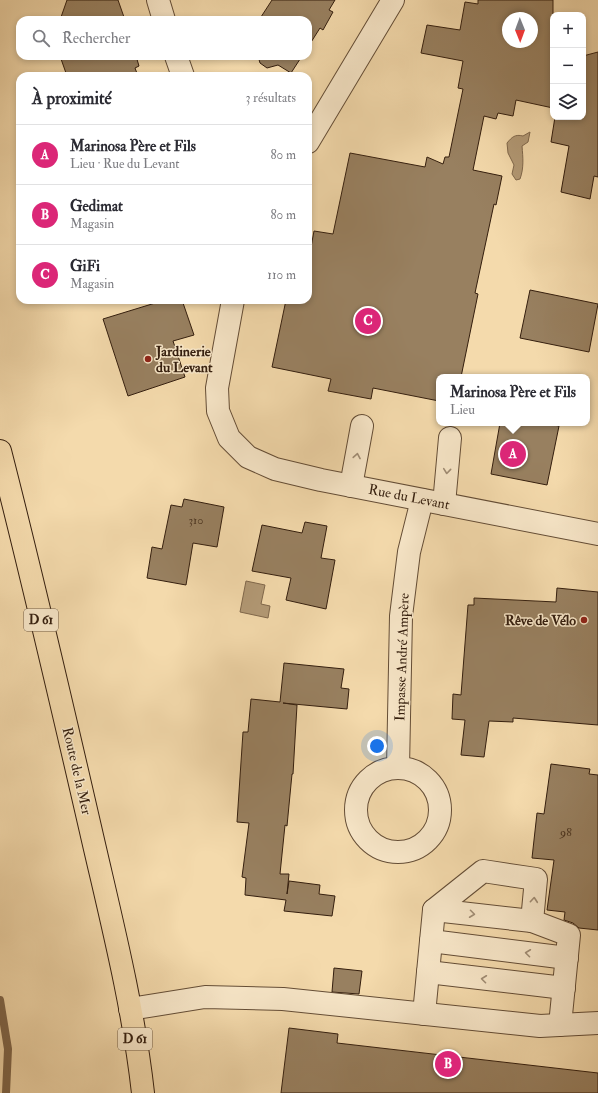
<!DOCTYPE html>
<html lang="fr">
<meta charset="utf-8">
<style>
body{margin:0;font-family:"IM FELL Double Pica",serif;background:#f2f2f3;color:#2b2b33}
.controls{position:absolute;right:12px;top:12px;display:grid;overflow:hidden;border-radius:8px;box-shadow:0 2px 6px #0003}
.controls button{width:36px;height:36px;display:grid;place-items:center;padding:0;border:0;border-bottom:1px solid #e1e1e2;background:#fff;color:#2b2b33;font:20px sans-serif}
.compass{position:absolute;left:502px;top:12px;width:36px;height:36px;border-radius:50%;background:#fff;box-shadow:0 2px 6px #0003;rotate:179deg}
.you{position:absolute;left:377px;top:746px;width:14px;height:14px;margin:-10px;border:3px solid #fff;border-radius:50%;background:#1a73e8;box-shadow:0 0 0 6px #1a73e833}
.badge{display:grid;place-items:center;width:26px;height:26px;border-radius:50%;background:#db2777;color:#fff;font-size:13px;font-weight:700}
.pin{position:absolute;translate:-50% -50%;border:2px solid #fff;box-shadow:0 1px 4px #0006}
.popup{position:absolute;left:436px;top:374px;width:154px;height:52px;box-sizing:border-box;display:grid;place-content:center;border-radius:8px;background:#fff;filter:drop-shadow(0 1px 3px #0005);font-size:13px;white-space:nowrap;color:#7c7c81}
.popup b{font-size:15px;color:#2b2b33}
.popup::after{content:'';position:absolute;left:50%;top:100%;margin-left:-8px;border:8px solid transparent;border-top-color:#fff}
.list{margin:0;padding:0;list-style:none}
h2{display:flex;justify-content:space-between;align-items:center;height:52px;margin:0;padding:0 16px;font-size:17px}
h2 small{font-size:13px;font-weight:400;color:#7c7c81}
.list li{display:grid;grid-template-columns:26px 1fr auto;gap:12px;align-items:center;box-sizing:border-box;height:60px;padding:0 16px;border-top:1px solid #e1e1e2}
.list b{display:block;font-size:15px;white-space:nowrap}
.list p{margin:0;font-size:13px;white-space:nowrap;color:#7c7c81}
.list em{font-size:13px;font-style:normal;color:#7c7c81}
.icon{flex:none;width:22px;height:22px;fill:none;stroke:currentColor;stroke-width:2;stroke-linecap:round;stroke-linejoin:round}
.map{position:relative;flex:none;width:598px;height:1093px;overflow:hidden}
.search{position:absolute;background:#fff;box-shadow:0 2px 6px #0003;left:16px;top:16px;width:296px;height:44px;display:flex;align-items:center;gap:10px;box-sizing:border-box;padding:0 14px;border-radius:12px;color:#7c7c81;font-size:15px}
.panel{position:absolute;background:#fff;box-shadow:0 2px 6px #0003;left:16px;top:72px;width:296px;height:232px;border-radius:12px}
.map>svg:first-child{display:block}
.water{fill:#b39a76;stroke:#80684c}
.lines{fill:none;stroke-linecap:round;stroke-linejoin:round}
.stream{stroke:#80684c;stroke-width:8}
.building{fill:#988060;stroke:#341e0e;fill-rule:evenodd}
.minor-casing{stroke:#644d36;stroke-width:24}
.major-casing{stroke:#341e0e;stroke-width:24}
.minor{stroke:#f8e7c9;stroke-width:22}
.major{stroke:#f4daac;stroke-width:22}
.oneway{stroke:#a08d75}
.poi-dot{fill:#8f2418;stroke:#f8e7c9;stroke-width:1.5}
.labels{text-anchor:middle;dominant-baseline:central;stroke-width:3;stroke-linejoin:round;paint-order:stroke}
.number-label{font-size:12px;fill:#4d3622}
.shield{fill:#f8e7c9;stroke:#6f5a46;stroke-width:1}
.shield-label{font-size:13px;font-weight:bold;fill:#341e0e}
.poi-label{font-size:14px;font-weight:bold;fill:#341e0e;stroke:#f8e7c9;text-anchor:start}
.street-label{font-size:14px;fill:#341e0e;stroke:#f8e7c9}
</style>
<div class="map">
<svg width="598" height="1093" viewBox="0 0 598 1093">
<rect width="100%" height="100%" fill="#f4daac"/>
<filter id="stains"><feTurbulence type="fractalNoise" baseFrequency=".005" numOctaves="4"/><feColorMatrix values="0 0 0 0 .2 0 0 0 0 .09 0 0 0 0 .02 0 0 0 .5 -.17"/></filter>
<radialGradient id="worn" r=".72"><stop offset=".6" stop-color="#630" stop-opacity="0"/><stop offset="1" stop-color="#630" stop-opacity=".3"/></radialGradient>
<!-- water -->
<g class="water">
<path d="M 530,132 L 528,142 L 522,146 C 523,158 524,168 520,179 L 516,180 L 512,174 L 514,165 L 508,153 L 507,143 C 512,137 515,134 523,136 Z"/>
<polygon points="246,581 265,585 261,604 270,606 268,618 240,612"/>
</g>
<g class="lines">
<!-- stream -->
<polyline class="stream" points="0,1000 8,1049 6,1093"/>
</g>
<!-- building -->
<g class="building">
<polygon points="67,0 118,0 125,20 60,20"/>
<polygon points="272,0 335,0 329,10 333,12 323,30 320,28 308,47 308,20 259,20"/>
<path d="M 478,0 L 553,0 L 553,108 L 516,100 L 513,116 L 498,113 L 496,119 L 484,116 L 473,170 L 502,176 L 496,205 L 494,204 L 475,293 L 478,294 L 461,377 L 439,377 L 439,401 L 373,388 L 371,399 L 328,391 L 331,379 L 272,367 L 286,300 L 308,300 L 308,263 L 314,231 L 333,234 L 350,153 L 425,167 L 427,157 L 443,164 L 445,157 L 449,157 L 463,89 L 458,88 L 463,61 L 421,53 L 427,25 L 460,30 L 465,2 L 478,4 ZM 508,18 L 532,18 L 532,42 L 508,42 Z"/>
<polygon points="598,52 598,177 594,176 590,199 561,192 569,146 551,142 555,117 583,117 583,56"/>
<polygon points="60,56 136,56 139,66 135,68 138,76 67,76"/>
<polygon points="258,56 302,56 291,73 278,65 267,68 260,63"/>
<polygon points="530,290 598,304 589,352 520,338"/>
<polygon points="165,300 182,300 194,335 173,341 185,377 128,396 103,319"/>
<polygon points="500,423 542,423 559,426 547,485 491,474"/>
<polygon points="184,499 224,507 217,547 193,543 186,585 147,578 152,547 162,549 171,505 182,507"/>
<polygon points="305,522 327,526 321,558 335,560 326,609 286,600 291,578 252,571 262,525 302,533"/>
<polygon points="557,588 598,592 598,725 513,718 513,722 489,721 484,757 461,755 465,720 452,719 453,694 461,695 468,605 474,605 474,598 556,602"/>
<polygon points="284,663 344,669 341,688 349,689 347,709 283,703 297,705 293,774 292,774 287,826 285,825 280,874 289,874 287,894 289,881 320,885 319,894 335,896 332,916 284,911 286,900 245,895 246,878 242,877 249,823 237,822 243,732 248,732 251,699 280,702"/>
<polygon points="551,764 590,769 589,774 598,775 598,930 579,928 573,923 564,920 565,912 547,910 554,860 532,858 537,813 544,814"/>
<polygon points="334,968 362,971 359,994 332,992"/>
<polygon points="289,1028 338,1034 337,1043 598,1073 598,1093 281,1093"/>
</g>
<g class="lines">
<defs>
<g id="minor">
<polyline points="158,0 164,20"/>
<polyline points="176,56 183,76"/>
<polyline points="308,142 393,0"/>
<polyline points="233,300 217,388 218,411 229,438 248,457 275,469 321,480 598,534"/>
<polyline points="351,486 362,426"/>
<polyline points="444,504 450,438"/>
<circle cx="398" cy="810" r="42"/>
<polyline points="398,768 401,616 409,552 422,500"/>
<polyline points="434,910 532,921"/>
<polyline points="431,941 567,958"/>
<polyline points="428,972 564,988"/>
<polyline points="130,1009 205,997 283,999 540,1026 598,1023"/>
<polyline points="424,1014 434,910 483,871 536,879 532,921 569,935 560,1025"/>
</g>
<path id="major" d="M 0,451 C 32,576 61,701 90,827 C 110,915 133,1003 143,1093"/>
</defs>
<!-- minor casing -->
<use href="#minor" class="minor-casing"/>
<!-- major casing -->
<use href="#major" class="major-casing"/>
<!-- minor -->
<use href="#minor" class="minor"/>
<!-- major -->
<use href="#major" class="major"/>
</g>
<!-- one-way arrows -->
<defs><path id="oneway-chevron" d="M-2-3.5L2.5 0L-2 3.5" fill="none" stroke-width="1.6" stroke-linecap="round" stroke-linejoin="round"/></defs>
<g class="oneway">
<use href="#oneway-chevron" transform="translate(357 456) rotate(-80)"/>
<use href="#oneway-chevron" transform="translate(447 471) rotate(96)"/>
<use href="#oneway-chevron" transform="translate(534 900) rotate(-85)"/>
<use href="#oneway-chevron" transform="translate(472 914) rotate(7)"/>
<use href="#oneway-chevron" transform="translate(528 953) rotate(-173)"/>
<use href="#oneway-chevron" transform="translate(484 979) rotate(-173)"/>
</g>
<!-- markers -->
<g class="poi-dot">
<circle cx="148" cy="359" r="4"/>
<circle cx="584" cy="620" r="4"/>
</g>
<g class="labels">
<!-- number labels -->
<g class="number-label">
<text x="196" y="520">310</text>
<text x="566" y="832">98</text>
</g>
<!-- shield labels -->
<g class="shield">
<rect x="24" y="609" width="34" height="22" rx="3"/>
<rect x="118" y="1028" width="34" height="22" rx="3"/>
</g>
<g class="shield-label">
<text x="41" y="620">D 61</text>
<text x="135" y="1039">D 61</text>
</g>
<!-- poi labels -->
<g class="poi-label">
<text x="156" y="351">Jardinerie<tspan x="156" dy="16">du Levant</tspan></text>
<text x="576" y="620" text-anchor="end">Rêve de Vélo</text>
</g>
<!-- street labels -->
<g class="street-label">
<text transform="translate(409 497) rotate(11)">Rue du Levant</text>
<text transform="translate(402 657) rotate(-88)">Impasse André Ampère</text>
<text transform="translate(77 771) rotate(77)">Route de la Mer</text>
</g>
</g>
<rect width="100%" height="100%" filter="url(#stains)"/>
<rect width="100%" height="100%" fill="url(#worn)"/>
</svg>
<div class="controls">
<button>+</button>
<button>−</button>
<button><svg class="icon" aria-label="layers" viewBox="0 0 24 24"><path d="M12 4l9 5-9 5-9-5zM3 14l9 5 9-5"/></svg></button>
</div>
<svg class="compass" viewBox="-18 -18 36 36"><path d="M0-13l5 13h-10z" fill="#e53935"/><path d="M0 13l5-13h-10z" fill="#7c7c81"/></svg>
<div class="you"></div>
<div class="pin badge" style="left:513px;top:454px">A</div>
<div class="popup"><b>Marinosa Père et Fils</b>Lieu</div>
<div class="pin badge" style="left:448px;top:1064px">B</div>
<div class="pin badge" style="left:368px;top:321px">C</div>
<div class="search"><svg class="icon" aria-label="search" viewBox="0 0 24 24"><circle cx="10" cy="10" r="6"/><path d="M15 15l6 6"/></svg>Rechercher</div>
<section class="panel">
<h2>À proximité<small>3 résultats</small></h2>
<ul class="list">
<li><span class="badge">A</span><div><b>Marinosa Père et Fils</b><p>Lieu · Rue du Levant</p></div><em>80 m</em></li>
<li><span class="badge">B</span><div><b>Gedimat</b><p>Magasin</p></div><em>80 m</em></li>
<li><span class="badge">C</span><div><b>GiFi</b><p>Magasin</p></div><em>110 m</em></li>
</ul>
</section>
</div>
